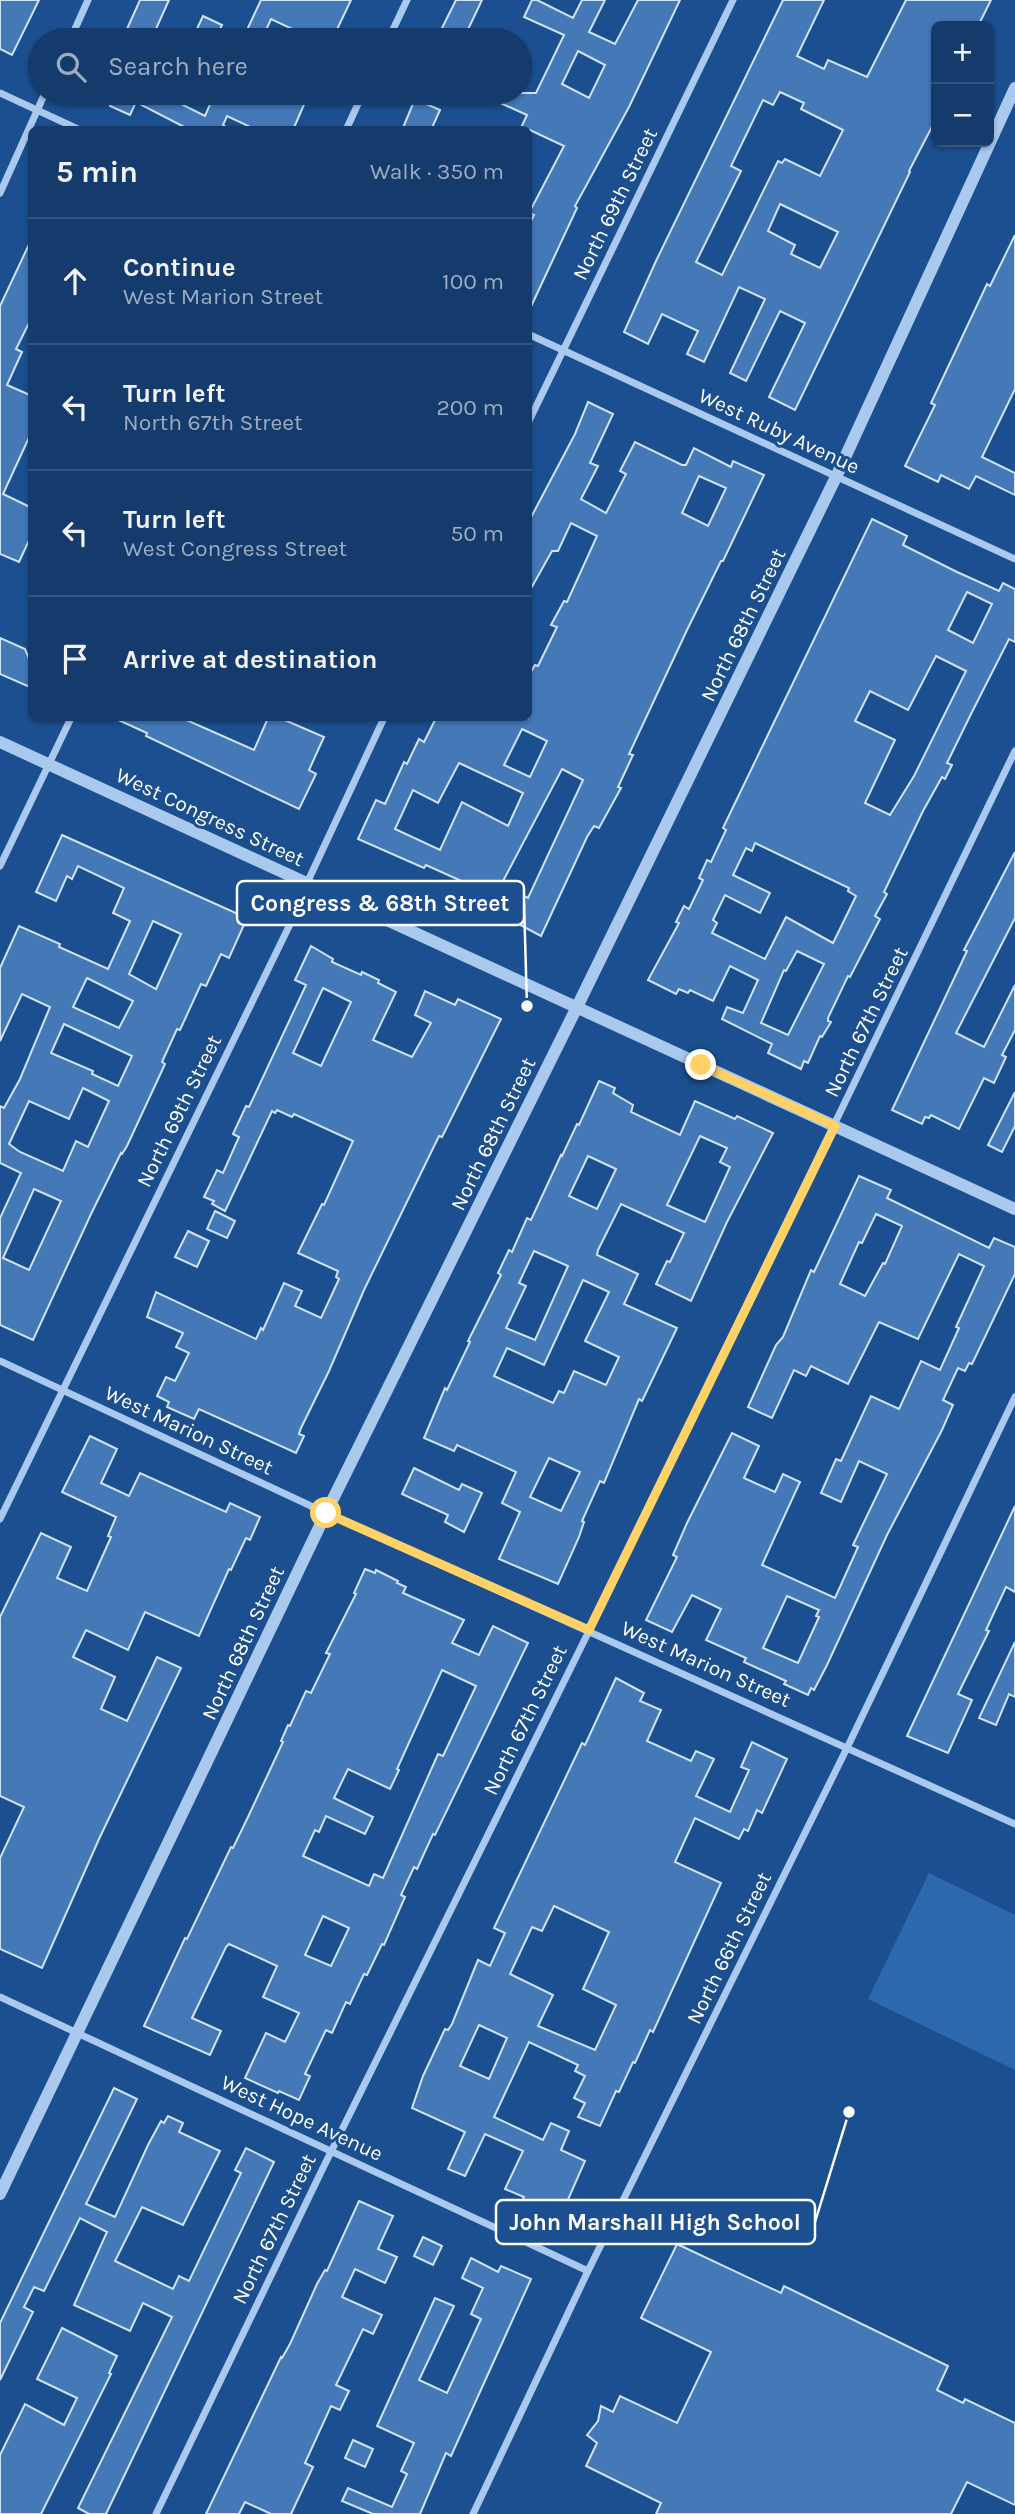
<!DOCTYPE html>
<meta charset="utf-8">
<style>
body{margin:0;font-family:Karla,sans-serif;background:#214673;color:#f1f3f6}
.controls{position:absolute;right:21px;top:21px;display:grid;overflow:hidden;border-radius:10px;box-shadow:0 2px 5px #0004}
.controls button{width:63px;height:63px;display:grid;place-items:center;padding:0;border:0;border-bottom:2px solid #33557e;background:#143b6b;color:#f1f3f6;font:35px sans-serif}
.stop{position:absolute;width:21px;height:21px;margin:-16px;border:5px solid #ffd166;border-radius:50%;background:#fff}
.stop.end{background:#ffd166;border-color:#fff;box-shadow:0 2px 7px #0008}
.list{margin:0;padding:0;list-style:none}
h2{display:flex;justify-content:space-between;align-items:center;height:91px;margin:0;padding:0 28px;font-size:30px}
h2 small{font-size:23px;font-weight:400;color:#9dadc1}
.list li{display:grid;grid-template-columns:46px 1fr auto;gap:21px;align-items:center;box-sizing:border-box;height:126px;padding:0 28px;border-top:2px solid #33557e}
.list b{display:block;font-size:26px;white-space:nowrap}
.list p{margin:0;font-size:23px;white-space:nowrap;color:#9dadc1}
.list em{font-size:23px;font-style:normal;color:#9dadc1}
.icon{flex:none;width:38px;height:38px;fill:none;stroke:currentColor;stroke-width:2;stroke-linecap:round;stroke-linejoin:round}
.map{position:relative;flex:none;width:1015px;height:2514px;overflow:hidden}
.search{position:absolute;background:#143b6b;box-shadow:0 2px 5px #0004;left:28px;top:28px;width:504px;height:77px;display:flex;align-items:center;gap:18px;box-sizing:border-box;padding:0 24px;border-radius:38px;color:#9dadc1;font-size:26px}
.panel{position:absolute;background:#143b6b;box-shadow:0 2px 5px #0004;left:28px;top:126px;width:504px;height:595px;border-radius:10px}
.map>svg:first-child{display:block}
.green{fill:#2e69ad}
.building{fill:#4478b7;stroke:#cfe3fa;stroke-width:2;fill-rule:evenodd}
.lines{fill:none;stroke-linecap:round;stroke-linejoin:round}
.minor{stroke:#a9c9ee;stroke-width:7}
.tertiary{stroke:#a9c9ee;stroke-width:12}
.route{stroke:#ffd166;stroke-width:9}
.labels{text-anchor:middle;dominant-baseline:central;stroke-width:6;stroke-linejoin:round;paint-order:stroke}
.street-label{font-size:21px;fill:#fff;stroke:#1b4f8f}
.leader{fill:none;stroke:#fff;stroke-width:2.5}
.callout-dot{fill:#fff;stroke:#1b4f8f;stroke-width:2.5}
.callout{fill:#1b4f8f;stroke:#fff;stroke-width:2.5}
.callout-label{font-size:23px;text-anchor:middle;font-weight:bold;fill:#fff}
</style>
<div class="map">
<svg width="1015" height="2514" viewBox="0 0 1015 2514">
<rect width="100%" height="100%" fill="#1b4f8f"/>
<!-- green -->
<polygon class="green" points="929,1873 1015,1915 1015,2070 868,1999"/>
<!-- building -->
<g class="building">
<polygon points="0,0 39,0 12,55 0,49"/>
<polygon points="140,0 169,0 151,40 122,40"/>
<polygon points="261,0 351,0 332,40 316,40 271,19 262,39 246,32"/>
<polygon points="456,0 482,0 463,40 441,30"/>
<path d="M 532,0 L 537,0 L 573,18 L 582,0 L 605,0 L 589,32 L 615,44 L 638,0 L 680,0 L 629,107 L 575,206 L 577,208 L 528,313 L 528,227 L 534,215 L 529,213 L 564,146 L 530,130 L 520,130 L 527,115 L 478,93 L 536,93 L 564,35 L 524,17 ZM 578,51 L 605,65 L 589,98 L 562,84 Z"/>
<path d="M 783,0 L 824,0 L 797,56 L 824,69 L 828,60 L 867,77 L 906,0 L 991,0 L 978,26 L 936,26 L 936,119 L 909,171 L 910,172 L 795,410 L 769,397 L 805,323 L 780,311 L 746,381 L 730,373 L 765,299 L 739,287 L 704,362 L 687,354 L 698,331 L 662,314 L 648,344 L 624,332 L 656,261 ZM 780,92 L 804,103 L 801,109 L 843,130 L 820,176 L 785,159 L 782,163 L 778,161 L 722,275 L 696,262 L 741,171 L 731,166 L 763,100 L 773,105 ZM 780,204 L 838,232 L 820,268 L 791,254 L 795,245 L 768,231 Z"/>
<polygon points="203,16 222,25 215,40 206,40 194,35"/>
<polygon points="116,93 159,93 205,116 215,93 243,93 268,104 273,93 309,93 293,130 257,130 227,116 223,125 231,130 190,130 136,102 130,115 110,106"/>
<polygon points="415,99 440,110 431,130 402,130"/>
<polygon points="1015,235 1015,389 982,457 1015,473 1015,495 976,476 969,489 941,475 938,482 905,466 935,405 931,403 987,284 990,286"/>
<polygon points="32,238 32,317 16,349 22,352 7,385 32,396 32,431 3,494 32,508 32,534 19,562 0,554 0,306"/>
<path d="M 588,402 L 613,414 L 590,463 L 598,466 L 581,499 L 606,513 L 626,474 L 620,471 L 635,442 L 682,465 L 686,465 L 694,448 L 731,467 L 733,461 L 764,475 L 723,561 L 721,561 L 687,630 L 629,754 L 633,755 L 618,787 L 621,788 L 599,828 L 594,826 L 587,837 L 541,936 L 472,899 L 477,888 L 426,865 L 424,868 L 358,839 L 376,800 L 385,804 L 404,762 L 407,764 L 419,739 L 424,742 L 436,718 L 528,718 L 528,677 L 535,665 L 538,666 L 557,627 L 551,625 L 564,601 L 567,602 L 597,536 L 571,523 L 558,551 L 552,551 L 528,594 L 528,523 L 575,434 ZM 699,476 L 726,488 L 708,526 L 682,513 ZM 522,729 L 547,741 L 530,777 L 504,765 ZM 459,763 L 523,793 L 508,826 L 462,802 L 440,850 L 395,829 L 413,790 L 438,803 ZM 562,769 L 583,780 L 528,898 L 502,885 L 502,883 Z"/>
<path d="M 872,519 L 907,536 L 903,545 L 957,572 L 999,591 L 1003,583 L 1015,589 L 1015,642 L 1009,639 L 971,714 L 947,763 L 952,765 L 945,779 L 942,777 L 923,811 L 884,892 L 887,894 L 875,916 L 880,919 L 850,977 L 848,976 L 828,1018 L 828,1021 L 831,1022 L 822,1037 L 820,1036 L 808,1063 L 804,1061 L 801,1069 L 768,1053 L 772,1044 L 722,1019 L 727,1007 L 743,1013 L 758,980 L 730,966 L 713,1001 L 690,990 L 688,993 L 679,989 L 676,994 L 648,980 L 679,923 L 676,922 L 684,906 L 689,909 L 703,880 L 699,878 L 707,860 L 711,862 L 726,830 L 723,828 ZM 967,592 L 992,604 L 973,643 L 948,630 ZM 936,656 L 966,671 L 914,776 L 890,815 L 865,803 L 895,740 L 855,721 L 870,691 L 908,710 ZM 755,843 L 849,888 L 848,891 L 856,896 L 833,943 L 786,917 L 765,959 L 712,933 L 717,923 L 713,920 L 725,895 L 760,913 L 770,893 L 733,875 L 746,848 L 752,851 ZM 797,951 L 824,964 L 788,1035 L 761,1023 L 784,970 L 786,971 Z"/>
<polygon points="0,638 25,649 32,666 32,688 0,674"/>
<polygon points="114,718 182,718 254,750 268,718 280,718 324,737 309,770 316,774 299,809 146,736 147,733"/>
<path d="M 62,835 L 247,918 L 229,958 L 221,954 L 206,986 L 201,984 L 180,1030 L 177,1029 L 162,1062 L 165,1064 L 127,1146 L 122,1154 L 121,1153 L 91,1214 L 33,1340 L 0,1325 L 0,1218 L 21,1173 L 0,1163 L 0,1106 L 4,1108 L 20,1079 L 50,1007 L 22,994 L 0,1041 L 0,968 L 19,926 L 60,944 L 59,947 L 108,969 L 130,921 L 113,913 L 124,888 L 78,866 L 72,879 L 67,876 L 56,901 L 36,892 ZM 153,921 L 181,934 L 156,989 L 129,974 ZM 87,978 L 133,1001 L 119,1028 L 73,1007 ZM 64,1024 L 132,1056 L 118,1086 L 92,1074 L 93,1071 L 51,1053 ZM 83,1088 L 109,1101 L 88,1147 L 76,1141 L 63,1171 L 20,1152 L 9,1144 L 29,1101 L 69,1119 ZM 34,1189 L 61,1201 L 29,1270 L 3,1258 Z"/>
<polygon points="1015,852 1015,918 956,1033 984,1047 1015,985 1015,1030 1002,1055 1006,1057 994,1083 984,1078 959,1129 931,1115 929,1118 925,1117 922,1124 892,1110 967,951 964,950"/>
<path d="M 311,946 L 333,959 L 332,962 L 361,975 L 362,972 L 379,980 L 378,983 L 396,992 L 373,1040 L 412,1057 L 431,1023 L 415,1015 L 425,991 L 455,1005 L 458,999 L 501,1019 L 442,1137 L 439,1136 L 364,1290 L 329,1371 L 301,1428 L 299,1434 L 304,1436 L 296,1453 L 199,1409 L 194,1419 L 167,1407 L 169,1402 L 157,1396 L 166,1377 L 175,1381 L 189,1353 L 176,1347 L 183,1333 L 147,1317 L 156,1292 L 256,1339 L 261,1328 L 263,1330 L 284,1283 L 302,1291 L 295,1306 L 321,1318 L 339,1279 L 336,1277 L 338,1271 L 298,1253 L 322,1204 L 324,1205 L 353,1141 L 294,1114 L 292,1117 L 277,1110 L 275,1113 L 272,1111 L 225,1211 L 212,1204 L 214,1201 L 204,1197 L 217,1170 L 223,1173 L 239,1137 L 233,1134 L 246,1106 L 249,1107 L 306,985 L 295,980 ZM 323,988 L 351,1002 L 321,1066 L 293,1053 Z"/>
<path d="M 599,1081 L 615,1088 L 613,1093 L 633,1105 L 631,1112 L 680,1135 L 695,1101 L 735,1119 L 737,1116 L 773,1133 L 727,1222 L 691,1301 L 656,1284 L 667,1261 L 670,1262 L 684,1233 L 621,1204 L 598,1250 L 597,1255 L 638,1274 L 624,1304 L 677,1328 L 642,1401 L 639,1399 L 604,1483 L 600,1481 L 582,1521 L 584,1522 L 579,1537 L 558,1584 L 499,1559 L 520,1512 L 502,1503 L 516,1472 L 457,1445 L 454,1451 L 424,1438 L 445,1388 L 447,1390 L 470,1342 L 468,1341 L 501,1275 L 498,1273 L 509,1250 L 512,1252 L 527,1218 L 531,1220 L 561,1155 L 562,1156 L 577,1124 L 579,1125 ZM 700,1136 L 727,1148 L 720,1162 L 730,1167 L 705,1222 L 667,1205 ZM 588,1156 L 616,1169 L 597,1209 L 569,1196 ZM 534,1251 L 568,1266 L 535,1340 L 506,1328 L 526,1286 L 519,1283 ZM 583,1280 L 609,1292 L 585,1341 L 619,1357 L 606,1385 L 574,1371 L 564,1393 L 559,1391 L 553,1403 L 494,1376 L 507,1348 L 544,1365 ZM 549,1458 L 580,1472 L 561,1511 L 530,1497 Z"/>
<polygon points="1015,1092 1015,1126 1002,1152 988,1145"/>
<path d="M 859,1176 L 891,1190 L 887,1198 L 989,1248 L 994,1238 L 1015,1247 L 1015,1274 L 972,1364 L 969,1363 L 965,1371 L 958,1368 L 943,1400 L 953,1405 L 942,1430 L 887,1535 L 827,1665 L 814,1690 L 811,1688 L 808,1695 L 784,1684 L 786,1681 L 744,1662 L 746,1658 L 706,1640 L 721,1609 L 692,1595 L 672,1632 L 646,1620 L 677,1557 L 673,1555 L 687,1523 L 732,1433 L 759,1446 L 744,1478 L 775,1492 L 783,1474 L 800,1482 L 762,1565 L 835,1598 L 858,1547 L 853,1545 L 887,1474 L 859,1461 L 841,1502 L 821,1493 L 836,1459 L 841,1461 L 871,1396 L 899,1409 L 921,1361 L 940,1370 L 959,1328 L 956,1327 L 984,1266 L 959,1254 L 918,1339 L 879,1322 L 848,1384 L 811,1366 L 806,1376 L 794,1370 L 772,1418 L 748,1407 L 776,1345 L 783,1337 L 811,1270 L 814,1272 ZM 876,1214 L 902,1226 L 885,1264 L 883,1263 L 865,1296 L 840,1284 L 859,1242 L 862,1243 ZM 787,1596 L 819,1610 L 816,1616 L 819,1617 L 798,1663 L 763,1648 Z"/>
<polygon points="215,1211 235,1221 227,1238 207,1229"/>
<polygon points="188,1231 209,1241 197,1267 175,1257"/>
<polygon points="90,1436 117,1449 101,1483 129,1496 140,1473 226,1512 230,1503 260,1517 250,1540 246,1538 231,1570 229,1569 199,1636 145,1612 128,1650 86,1630 73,1657 115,1677 101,1709 127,1721 157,1657 181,1668 99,1839 42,1968 0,1949 0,1858 24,1807 0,1796 0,1617 41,1533 71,1547 57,1578 87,1591 111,1537 108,1536 116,1517 62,1492"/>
<polygon points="414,1468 459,1490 462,1484 482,1493 464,1532 445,1522 448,1515 402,1494"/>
<polygon points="1015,1506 1015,1592 1006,1587 986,1630 989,1631 958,1694 972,1700 948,1753 907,1736"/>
<path d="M 365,1569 L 375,1573 L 376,1570 L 398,1581 L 397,1583 L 406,1587 L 403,1593 L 464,1620 L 452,1643 L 479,1655 L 493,1626 L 528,1643 L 435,1835 L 433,1834 L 417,1869 L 414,1867 L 401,1895 L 405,1897 L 384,1945 L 382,1944 L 367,1975 L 364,1974 L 350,2004 L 346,2002 L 332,2033 L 326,2030 L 305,2074 L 310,2076 L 299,2100 L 279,2091 L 278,2093 L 245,2078 L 266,2033 L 285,2042 L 299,2013 L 263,1997 L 277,1966 L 229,1944 L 226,1947 L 192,2018 L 221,2031 L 210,2055 L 144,2026 L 185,1938 L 187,1939 L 231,1847 L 233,1848 L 248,1817 L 283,1742 L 281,1741 L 288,1725 L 290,1726 L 306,1691 L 311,1693 L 330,1654 L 326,1653 L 356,1594 L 354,1593 ZM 442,1670 L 476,1686 L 443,1756 L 438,1754 L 383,1878 L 374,1874 L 369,1886 L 303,1856 L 315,1830 L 319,1832 L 326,1816 L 365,1834 L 373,1817 L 334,1798 L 348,1769 L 390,1789 L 399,1770 L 397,1769 ZM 323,1916 L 349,1928 L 331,1966 L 305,1955 Z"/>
<polygon points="1015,1642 1015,1697 1009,1694 996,1725 979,1718"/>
<path d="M 616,1678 L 644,1693 L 640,1701 L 661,1710 L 647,1741 L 691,1761 L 696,1751 L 714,1759 L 696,1796 L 730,1812 L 749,1770 L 741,1767 L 752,1742 L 787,1759 L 762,1813 L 757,1810 L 748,1831 L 744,1829 L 739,1839 L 695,1818 L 675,1862 L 721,1883 L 653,2032 L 650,2030 L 635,2063 L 633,2062 L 619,2092 L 616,2091 L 600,2126 L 578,2117 L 585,2103 L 574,2098 L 585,2076 L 575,2071 L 578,2065 L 529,2042 L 494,2117 L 543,2140 L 551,2123 L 569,2131 L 561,2150 L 585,2161 L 559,2220 L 521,2203 L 524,2197 L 505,2189 L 523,2151 L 485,2134 L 465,2176 L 448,2169 L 465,2132 L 412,2108 L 423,2076 L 445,2029 L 448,2030 L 452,2024 L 478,1960 L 490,1966 L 505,1933 L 494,1928 L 582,1743 L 585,1745 ZM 554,1906 L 609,1932 L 583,1989 L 616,2005 L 595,2050 L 538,2026 L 553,1995 L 510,1974 L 532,1927 L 542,1931 ZM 479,2025 L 507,2038 L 489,2079 L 460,2066 Z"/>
<polygon points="114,2088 137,2099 86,2204 115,2217 148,2145 161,2121 164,2123 168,2116 183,2123 179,2132 220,2151 183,2225 142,2207 115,2261 173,2289 179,2276 189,2281 241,2173 235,2170 246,2148 274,2162 106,2514 89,2514 78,2508 172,2317 143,2303 130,2331 74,2305 107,2232 80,2218 44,2291 34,2287 24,2307 33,2312 0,2380 0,2323"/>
<polygon points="359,2201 393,2216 378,2249 397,2257 385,2283 355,2269 342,2297 382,2315 373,2334 363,2329 336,2385 349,2391 340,2410 331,2406 305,2463 313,2467 291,2514 271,2514 245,2502 239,2514 206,2514 281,2357 282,2358 290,2344 317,2284 325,2270 327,2271"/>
<polygon points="423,2237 442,2246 433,2265 414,2256"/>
<polygon points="677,2244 781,2293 784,2286 948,2366 937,2390 963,2403 965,2399 1015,2423 1015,2505 967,2482 951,2514 656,2514 661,2503 586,2466 597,2443 587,2435 598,2421 601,2406 613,2412 620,2396 677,2423 711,2352 641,2318"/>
<polygon points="471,2258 498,2272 501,2266 531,2279 451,2456 446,2453 420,2514 373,2514 342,2501 348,2488 392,2507 407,2474 401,2471 414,2443 377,2426 435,2298 454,2306 419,2380 447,2393 481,2319 471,2314 483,2288 462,2278"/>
<polygon points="62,2328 117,2356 109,2373 111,2374 41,2514 0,2514 0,2455 25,2404 64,2425 77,2398 37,2379"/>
<polygon points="353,2440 373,2449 365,2467 345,2458"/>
</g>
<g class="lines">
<!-- minor -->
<g class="minor">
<polyline points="70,40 88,0"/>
<polyline points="388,40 407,0"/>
<polyline points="0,93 80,130"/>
<polyline points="346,130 363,93"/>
<polyline points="0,193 45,93"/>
<polyline points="528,334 1015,559"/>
<polyline points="528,423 733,0"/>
<polyline points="0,866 71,718"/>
<polyline points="0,1361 326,1513 1015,1824"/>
<polyline points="0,1519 296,912 307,883 384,718"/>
<polyline points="0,1997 588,2271"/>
<polyline points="156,2514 322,2170 589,1631 1015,751"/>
<polyline points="473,2514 588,2271 847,1748 1015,1397"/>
</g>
<!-- tertiary -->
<g class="tertiary">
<polyline points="0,742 1015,1209"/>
<polyline points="0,2194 326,1513 576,1009 836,477 1015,88"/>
</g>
</g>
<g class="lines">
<!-- route -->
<polyline class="route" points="326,1513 589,1630 835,1126 701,1065"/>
</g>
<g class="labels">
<!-- street labels -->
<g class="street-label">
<text transform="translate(615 204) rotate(-64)">North 69th Street</text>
<text transform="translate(779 431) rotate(25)">West Ruby Avenue</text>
<text transform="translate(743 625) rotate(-64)">North 68th Street</text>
<text transform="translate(210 817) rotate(25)">West Congress Street</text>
<text transform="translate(866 1022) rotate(-64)">North 67th Street</text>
<text transform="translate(179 1111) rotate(-64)">North 69th Street</text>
<text transform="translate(493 1134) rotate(-64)">North 68th Street</text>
<text transform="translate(189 1430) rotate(25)">West Marion Street</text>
<text transform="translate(243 1643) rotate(-65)">North 68th Street</text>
<text transform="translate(706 1664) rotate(24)">West Marion Street</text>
<text transform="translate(525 1720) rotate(-64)">North 67th Street</text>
<text transform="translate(729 1948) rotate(-64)">North 66th Street</text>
<text transform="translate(302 2118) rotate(25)">West Hope Avenue</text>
<text transform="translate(274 2229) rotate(-64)">North 67th Street</text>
</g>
</g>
<!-- callouts -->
<path class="leader" d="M527 1006L524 903M849 2112L815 2222"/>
<g class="callout-dot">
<circle cx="527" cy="1006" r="7"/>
<circle cx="849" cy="2112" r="7"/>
</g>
<g class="callout">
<rect x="237" y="881" width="287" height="44" rx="7"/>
<rect x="496" y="2200" width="319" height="44" rx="7"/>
</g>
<g class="callout-label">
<text x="380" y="911">Congress &amp; 68th Street</text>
<text x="655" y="2230">John Marshall High School</text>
</g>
</svg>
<div class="controls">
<button>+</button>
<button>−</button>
</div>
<div class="stop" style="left:326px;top:1513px"></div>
<div class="stop end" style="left:701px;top:1065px"></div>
<div class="search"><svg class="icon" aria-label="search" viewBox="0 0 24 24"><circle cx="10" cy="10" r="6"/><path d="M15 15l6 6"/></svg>Search here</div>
<section class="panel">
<h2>5 min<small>Walk · 350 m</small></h2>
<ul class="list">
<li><svg class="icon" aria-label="ahead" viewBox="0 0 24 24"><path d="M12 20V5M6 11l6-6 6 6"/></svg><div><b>Continue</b><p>West Marion Street</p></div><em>100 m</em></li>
<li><svg class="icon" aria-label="left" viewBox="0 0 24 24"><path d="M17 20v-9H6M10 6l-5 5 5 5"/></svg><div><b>Turn left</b><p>North 67th Street</p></div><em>200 m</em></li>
<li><svg class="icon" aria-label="left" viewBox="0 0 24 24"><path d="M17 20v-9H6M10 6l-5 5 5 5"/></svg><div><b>Turn left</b><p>West Congress Street</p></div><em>50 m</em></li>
<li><svg class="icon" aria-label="arrive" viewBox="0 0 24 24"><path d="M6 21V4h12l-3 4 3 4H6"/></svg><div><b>Arrive at destination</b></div></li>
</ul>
</section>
</div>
